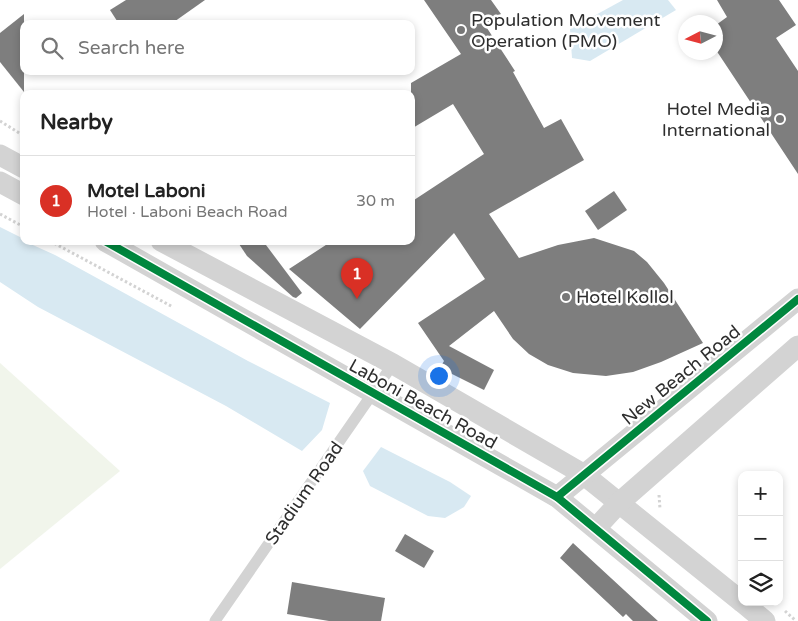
<!DOCTYPE html>
<meta charset="utf-8">
<style>
body{margin:0;font-family:"Varela Round",sans-serif;background:#f2f2f2;color:#222}
.controls{position:absolute;right:15px;bottom:15px;display:grid;overflow:hidden;border-radius:10px;box-shadow:0 2px 8px #0003}
.controls button{width:45px;height:45px;display:grid;place-items:center;padding:0;border:0;border-bottom:1px solid #e0e0e0;background:#fff;color:#222;font:25px sans-serif}
.compass{position:absolute;left:678px;top:15px;width:45px;height:45px;border-radius:50%;background:#fff;box-shadow:0 2px 8px #0003;rotate:264deg}
.you{position:absolute;left:438px;top:375px;width:18px;height:18px;margin:-12px;border:4px solid #fff;border-radius:50%;background:#1a73e8;box-shadow:0 0 0 8px #1a73e833}
.badge{display:grid;place-items:center;width:32px;height:32px;border-radius:50%;background:#d93025;color:#fff;font-size:16px;font-weight:700}
.pin{position:absolute;translate:-50% -41px;filter:drop-shadow(0 1px 2px #0008)}
.pin::after{content:'';position:absolute;top:26px;width:18px;height:15px;background:inherit;clip-path:polygon(0 0,100% 0,50% 100%)}
.list{margin:0;padding:0;list-style:none}
h2{display:flex;justify-content:space-between;align-items:center;height:65px;margin:0;padding:0 20px;font-size:21px}
h2 small{font-size:16px;font-weight:400;color:#767676}
.list li{display:grid;grid-template-columns:32px 1fr auto;gap:15px;align-items:center;box-sizing:border-box;height:90px;padding:0 20px;border-top:1px solid #e0e0e0}
.list b{display:block;font-size:19px;white-space:nowrap}
.list p{margin:0;font-size:16px;white-space:nowrap;color:#767676}
.list em{font-size:16px;font-style:normal;color:#767676}
.icon{flex:none;width:28px;height:28px;fill:none;stroke:currentColor;stroke-width:2;stroke-linecap:round;stroke-linejoin:round}
.map{position:relative;flex:none;width:798px;height:621px;overflow:hidden}
.search{position:absolute;background:#fff;box-shadow:0 2px 8px #0003;left:20px;top:20px;width:395px;height:55px;display:flex;align-items:center;gap:12px;box-sizing:border-box;padding:0 18px;border-radius:10px;color:#767676;font-size:19px}
.panel{position:absolute;background:#fff;box-shadow:0 2px 8px #0003;left:20px;top:90px;width:395px;height:155px;border-radius:10px}
.map>svg:first-child{display:block}
.green{fill:#f1f5eb}
.water{fill:#d8e9f2}
.building{fill:#7e7e7e}
.lines{fill:none;stroke-linecap:round;stroke-linejoin:round}
.path{stroke:#d3d3d3;stroke-width:3;stroke-dasharray:2.5 2.5;stroke-linecap:butt}
.lane{stroke:#d3d3d3;stroke-width:11}
.street{stroke:#d3d3d3;stroke-width:21}
.cycleway-casing{stroke:#fff;stroke-width:11}
.cycleway{stroke:#00873e;stroke-width:8}
.poi-dot{fill:#777;stroke:#fff;stroke-width:2}
.labels{text-anchor:middle;dominant-baseline:central;stroke-width:5;stroke-linejoin:round;paint-order:stroke}
.poi-label{font-size:18px;fill:#2e2e2e;stroke:#fff;text-anchor:start}
.street-label{font-size:18px;fill:#2e2e2e;stroke:#fff}
</style>
<div class="map">
<svg width="798" height="621" viewBox="0 0 798 621">
<rect width="100%" height="100%" fill="#fff"/>
<!-- green -->
<polygon class="green" points="0,363 120,471 0,569"/>
<!-- water -->
<g class="water">
<polygon points="623,0 668,0 676,10 590,61 572,58 570,29"/>
<polygon points="0,227 24,239 24,241 55,255 248,361 330,403 322,430 302,451 226,406 38,307 0,282"/>
<polygon points="381,447 450,482 471,496 464,507 445,518 428,516 370,486 363,471"/>
</g>
<!-- building -->
<g class="building">
<polygon points="126,0 205,0 171,24 119,24 110,10"/>
<polygon points="424,0 491,0 501,14 485,25 515,71 513,72 544,128 561,119 584,160 489,214 519,258 558,245 594,238 634,251 647,262 664,283 703,343 661,362 633,372 606,376 573,373 548,365 529,354 513,339 494,311 449,346 494,370 484,390 440,368 444,361 418,323 485,279 454,233 360,329 289,269 332,241 411,241 411,202 484,154 453,104 411,129 411,83 461,54"/>
<polygon points="717,0 779,0 796,25 776,38 798,71 798,174 716,50 716,25 727,17"/>
<polygon points="24,14 24,92 0,62 0,33"/>
<polygon points="614,191 627,210 598,230 585,211"/>
<polygon points="237,241 263,241 302,293 296,298 293,297 247,256"/>
<polygon points="405,534 434,551 424,568 395,551"/>
<polygon points="573,543 637,602 658,621 633,621 626,614 623,617 560,558"/>
<polygon points="292,582 385,598 381,621 329,621 287,614"/>
</g>
<g class="lines">
<!-- path -->
<g class="path">
<polyline points="0,121 24,136"/>
<polyline points="0,214 24,227"/>
<polyline points="50,241 173,307"/>
<polyline points="659,495 660,509"/>
<polyline points="785,611 796,621"/>
</g>
<!-- lane -->
<polyline class="lane" points="215,621 393,364"/>
<!-- street -->
<g class="street">
<polyline points="0,155 24,168"/>
<polyline points="0,182 24,195"/>
<polyline points="105,241 557,497 707,621"/>
<polyline points="161,241 393,364 583,474 742,602"/>
<polyline points="557,497 798,299"/>
<polyline points="596,528 619,503 798,346"/>
<polyline points="742,602 765,621"/>
</g>
<defs>
<g id="cycleway">
<polyline points="105,241 557,497 707,621"/>
<polyline points="557,497 798,299"/>
</g>
</defs>
<!-- cycleway casing -->
<use href="#cycleway" class="cycleway-casing"/>
<!-- cycleway -->
<use href="#cycleway" class="cycleway"/>
</g>
<!-- markers -->
<g class="poi-dot">
<circle cx="461" cy="30" r="5"/>
<circle cx="780" cy="119" r="5"/>
<circle cx="566" cy="297" r="5"/>
</g>
<g class="labels">
<!-- poi labels -->
<g class="poi-label">
<text x="471" y="20">Population Movement<tspan x="471" dy="21">Operation (PMO)</tspan></text>
<text x="770" y="109" text-anchor="end">Hotel Media<tspan x="770" dy="21">International</tspan></text>
<text x="576" y="297">Hotel Kollol</text>
</g>
<!-- street labels -->
<g class="street-label">
<text transform="translate(681 375) rotate(-39)">New Beach Road</text>
<text transform="translate(423 404) rotate(29)">Laboni Beach Road</text>
<text transform="translate(304 493) rotate(-55)">Stadium Road</text>
</g>
</g>
</svg>
<div class="controls">
<button>+</button>
<button>−</button>
<button><svg class="icon" aria-label="layers" viewBox="0 0 24 24"><path d="M12 4l9 5-9 5-9-5zM3 14l9 5 9-5"/></svg></button>
</div>
<svg class="compass" viewBox="-18 -18 36 36"><path d="M0-13l5 13h-10z" fill="#e53935"/><path d="M0 13l5-13h-10z" fill="#767676"/></svg>
<div class="you"></div>
<div class="pin badge" style="left:357px;top:299px">1</div>
<div class="search"><svg class="icon" aria-label="search" viewBox="0 0 24 24"><circle cx="10" cy="10" r="6"/><path d="M15 15l6 6"/></svg>Search here</div>
<section class="panel">
<h2>Nearby<small></small></h2>
<ul class="list">
<li><span class="badge">1</span><div><b>Motel Laboni</b><p>Hotel · Laboni Beach Road</p></div><em>30 m</em></li>
</ul>
</section>
</div>
